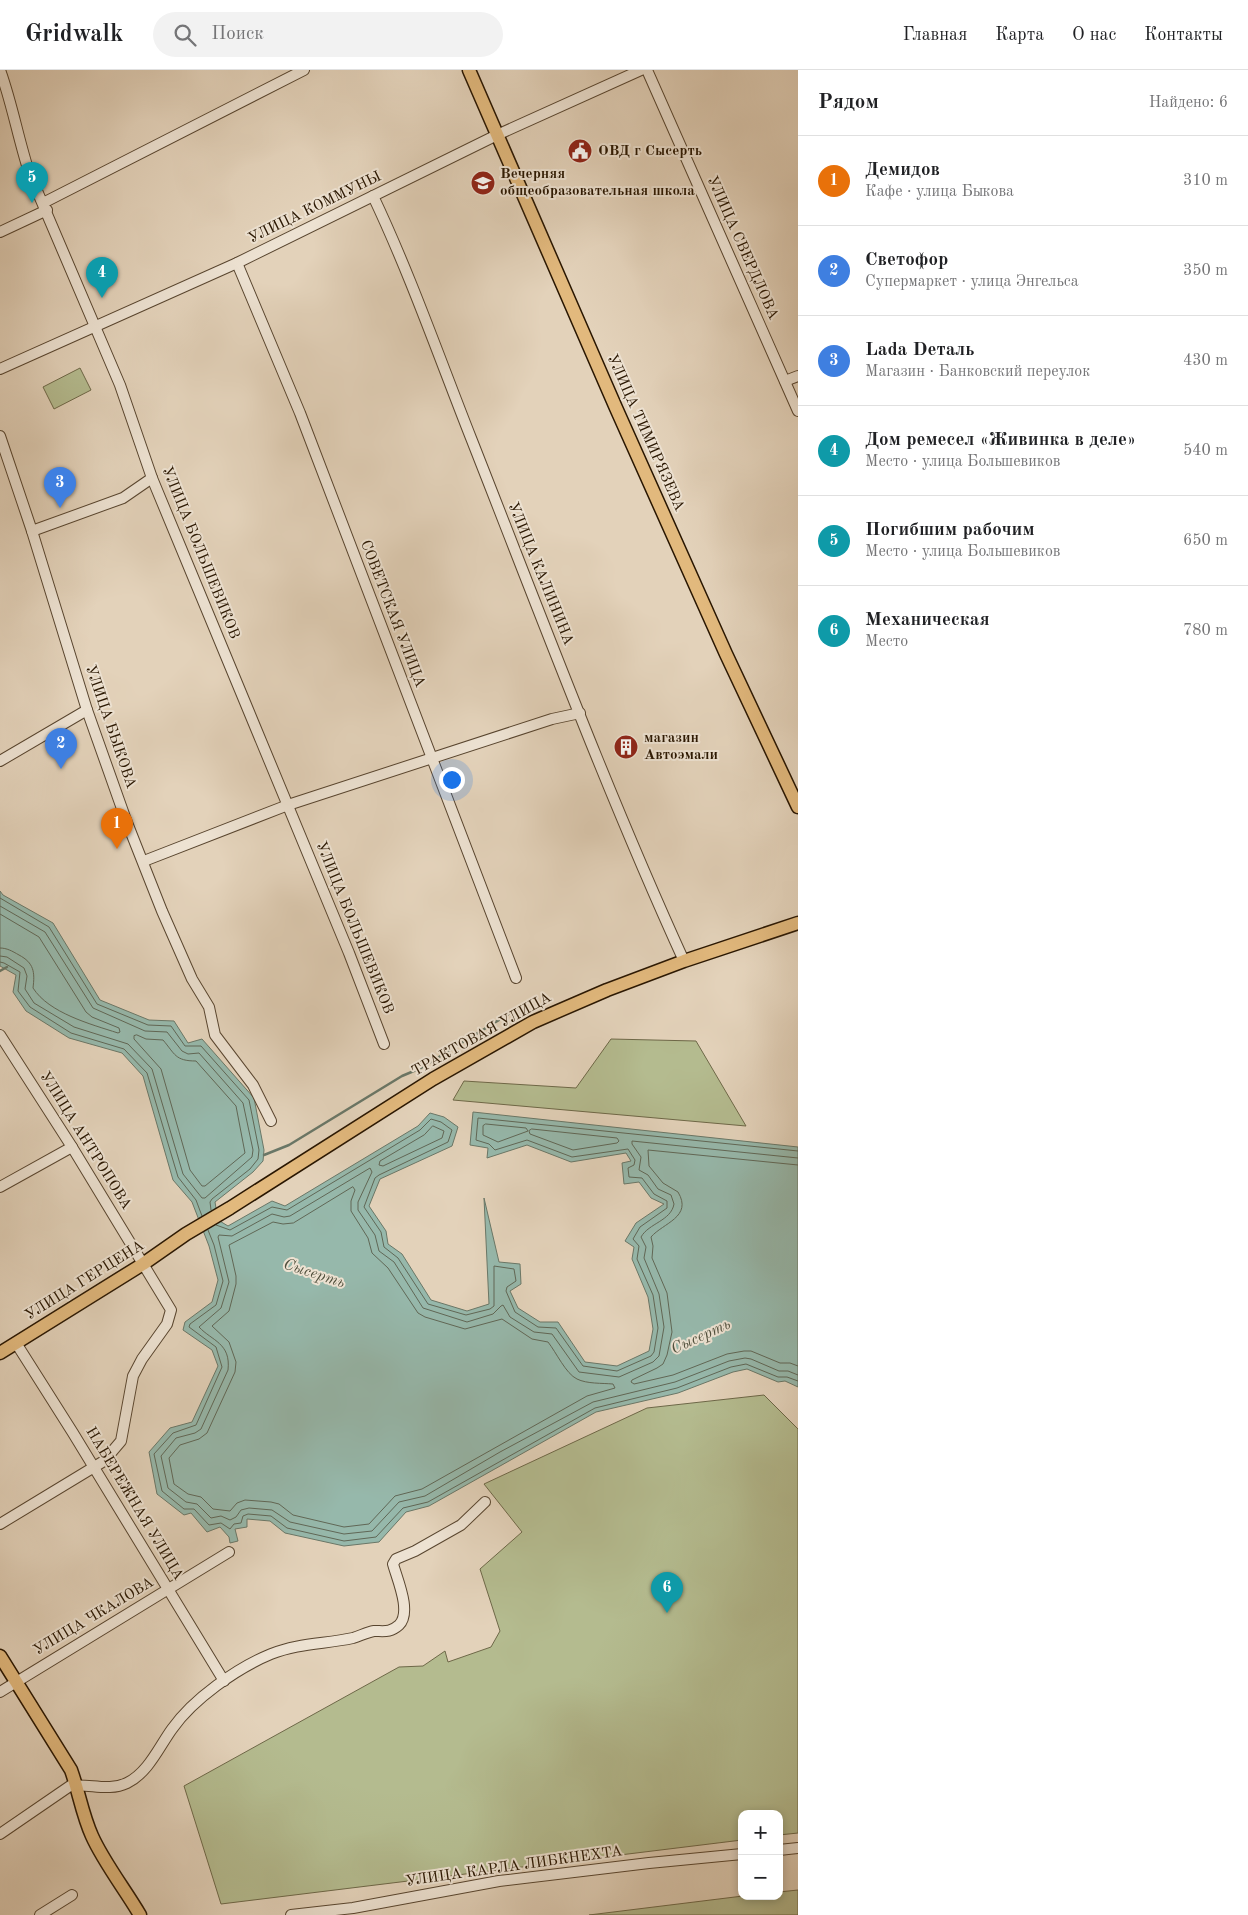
<!DOCTYPE html>
<html lang="ru">
<meta charset="utf-8">
<style>
body{margin:0;font-family:"Old Standard TT",serif;background:#f2f2f2;color:#202124}
.controls{position:absolute;right:15px;bottom:15px;display:grid;overflow:hidden;border-radius:10px;box-shadow:0 2px 8px #0003}
.controls button{width:45px;height:45px;display:grid;place-items:center;padding:0;border:0;border-bottom:1px solid #e0e0e0;background:#fff;color:#202124;font:25px sans-serif}
.you{position:absolute;left:451px;top:709px;width:18px;height:18px;margin:-12px;border:4px solid #fff;border-radius:50%;background:#1a73e8;box-shadow:0 0 0 8px #1a73e833}
.badge{display:grid;place-items:center;width:32px;height:32px;border-radius:50%;background:#1a73e8;color:#fff;font-size:16px;font-weight:700}
.pin{position:absolute;translate:-50% -41px;filter:drop-shadow(0 1px 2px #0008)}
.pin::after{content:'';position:absolute;top:26px;width:18px;height:15px;background:inherit;clip-path:polygon(0 0,100% 0,50% 100%)}
.list{margin:0;padding:0;list-style:none}
h2{display:flex;justify-content:space-between;align-items:center;height:65px;margin:0;padding:0 20px;font-size:21px}
h2 small{font-size:16px;font-weight:400;color:#757577}
.list li{display:grid;grid-template-columns:32px 1fr auto;gap:15px;align-items:center;box-sizing:border-box;height:90px;padding:0 20px;border-top:1px solid #e0e0e0}
.list b{display:block;font-size:19px;white-space:nowrap}
.list p{margin:0;font-size:16px;white-space:nowrap;color:#757577}
.list em{font-size:16px;font-style:normal;color:#757577}
.icon{flex:none;width:28px;height:28px;fill:none;stroke:currentColor;stroke-width:2;stroke-linecap:round;stroke-linejoin:round}
.map{position:relative;flex:none;width:798px;height:1845px;overflow:hidden}
header{display:flex;align-items:center;gap:30px;box-sizing:border-box;height:70px;padding:0 25px;background:#fff;border-bottom:1px solid #e0e0e0}
header strong{font-size:24px}
nav{display:flex;gap:28px;margin-inline-start:auto;font-size:18px}
.search{width:350px;height:45px;background:#f2f2f2;display:flex;align-items:center;gap:12px;box-sizing:border-box;padding:0 18px;border-radius:28px;color:#757577;font-size:19px}
main{display:flex}
aside{flex:1;background:#fff}
.map>svg:first-child{display:block}
.green{fill:#b4bb8f;stroke:#6e6848}
.water{fill:#96b8ab;stroke:#6a7767}
.lines{fill:none;stroke-linecap:round;stroke-linejoin:round}
.shore{stroke:#606756;stroke-width:1}
.stream{stroke:#6a7767;stroke-width:2.5}
.minor-casing{stroke:#58452f;stroke-width:12}
.major-casing{stroke:#291601;stroke-width:15}
.minor{stroke:#ede2d2;stroke-width:10}
.major{stroke:#e2b97d;stroke-width:12}
.labels{text-anchor:middle;dominant-baseline:central;stroke-width:4;stroke-linejoin:round;paint-order:stroke}
.poi-label{font-size:15px;font-weight:bold;fill:#291601;stroke:#ede2d2;text-anchor:start}
.street-label{font-size:15px;fill:#291601;stroke:#ede2d2}
.water-label{font-size:16px;font-style:italic;fill:#4f4f3c;stroke:#ede2d2}
</style>
<header>
<strong>Gridwalk</strong>
<div class="search"><svg class="icon" aria-label="search" viewBox="0 0 24 24"><circle cx="10" cy="10" r="6"/><path d="M15 15l6 6"/></svg>Поиск</div>
<nav><a>Главная</a><a>Карта</a><a>О нас</a><a>Контакты</a></nav>
</header>
<main>
<div class="map">
<svg width="798" height="1845" viewBox="0 0 798 1845">
<rect width="100%" height="100%" fill="#e3d2ba"/>
<filter id="stains"><feTurbulence type="fractalNoise" baseFrequency=".004" numOctaves="4"/><feColorMatrix values="0 0 0 0 .2 0 0 0 0 .09 0 0 0 0 .02 0 0 0 .5 -.17"/></filter>
<radialGradient id="worn" r=".72"><stop offset=".6" stop-color="#630" stop-opacity="0"/><stop offset="1" stop-color="#630" stop-opacity=".3"/></radialGradient>
<!-- green -->
<g class="green">
<polygon points="80,298 91,320 54,339 43,317"/>
<polygon points="611,969 696,971 746,1056 453,1030 464,1011 576,1018"/>
<polygon points="764,1325 798,1359 798,1763 779,1765 779,1744 742,1744 742,1770 221,1834 184,1716 399,1597 423,1596 445,1581 448,1592 491,1577 500,1561 480,1499 522,1462 484,1414 647,1338"/>
<polygon points="798,1820 798,1845 589,1845 743,1826 779,1826 779,1822"/>
</g>
<!-- water -->
<polygon class="water" points="0,821 3,825 53,853 100,930 149,950 174,951 188,973 202,969 254,1028 264,1080 263,1091 253,1102 215,1132 218,1150 228,1156 272,1131 285,1136 418,1056 430,1043 444,1047 458,1057 452,1076 380,1109 369,1136 386,1161 388,1174 402,1184 431,1230 467,1241 489,1234 484,1128 499,1192 520,1194 521,1214 510,1221 518,1238 540,1252 558,1252 585,1292 617,1296 649,1281 653,1259 648,1227 632,1189 634,1177 625,1171 636,1153 664,1134 651,1128 639,1112 624,1114 622,1093 631,1091 626,1083 571,1092 527,1075 487,1088 488,1078 470,1075 473,1042 798,1077 798,1317 785,1311 778,1312 747,1299 733,1302 678,1323 596,1342 429,1436 406,1442 379,1472 344,1476 285,1463 270,1451 247,1449 247,1457 235,1459 238,1471 230,1473 229,1467 220,1457 207,1462 191,1443 184,1445 157,1424 149,1382 170,1358 192,1352 218,1296 212,1280 183,1260 185,1252 212,1232 218,1210 209,1176 192,1132 173,1110 143,1006 122,983 69,968 26,941 13,922 16,905 0,896"/>
<g class="lines">
<!-- shore -->
<g class="shore">
<polyline points="0,828 49,857 97,934 148,955 171,956 185,976 201,976 249,1030 259,1080 258,1089 250,1099 212,1129 210,1132 211,1140"/>
<polyline points="0,836 45,862 93,938 145,961 167,962 182,981 188,984 199,983 243,1033 253,1080 252,1087 205,1128 202,1128 183,1104 152,999 128,974 74,957 34,933 25,919 27,906 24,898 7,887 0,886"/>
<path d="M 0,844 L 39,867 L 86,942 L 92,947 L 119,958 L 120,962 L 118,963 C 90,954 49,943 33,918 C 35,902 34,893 19,885 C 12,881 7,878 0,878"/>
<polyline points="0,892 4,893 20,902 18,921 30,937 71,963 124,979 147,1003 178,1107 196,1130 202,1146"/>
<path d="M 137,965 L 146,969 L 163,970 C 175,984 175,991 196,991 L 236,1036 L 245,1083 L 205,1116 L 202,1116 L 190,1100 L 161,999 L 134,969 L 134,966 Z"/>
<polygon points="486,1054 526,1058 528,1061 498,1072 483,1065 483,1056"/>
<polygon points="433,1056 444,1061 442,1068 383,1096 379,1095 380,1091 424,1065"/>
<polygon points="532,1059 617,1068 619,1071 617,1073 573,1080 530,1064 529,1061"/>
<path d="M 798,1088 L 632,1071 L 632,1074 L 641,1087 L 639,1100 L 648,1105 L 658,1119 L 671,1125 L 674,1134 C 671,1151 649,1153 641,1167 L 646,1177 L 644,1188 L 659,1224 L 664,1257 L 659,1286 L 653,1292 L 619,1307 L 579,1302 L 552,1264 L 534,1262 L 510,1247 L 503,1235 L 501,1236 L 493,1244 L 467,1252 L 423,1238 L 394,1192 L 379,1181 L 375,1165 L 358,1140 L 358,1132 L 372,1102 L 370,1098 L 290,1146 L 284,1147 L 272,1144 L 232,1166 L 219,1165 L 218,1167 L 229,1212 L 221,1238 L 199,1257 C 212,1271 231,1273 228,1300 L 201,1359 L 195,1363 L 176,1368 L 161,1386 L 168,1418 L 186,1432 L 197,1434 L 211,1448 L 221,1446 L 230,1450 L 236,1447 L 241,1440 L 249,1438 L 272,1440 L 290,1452 L 344,1464 L 372,1461 L 399,1432 L 425,1426 L 500,1382 L 593,1332 L 675,1312 L 729,1291 L 745,1288 L 751,1289 L 779,1301 L 788,1301 L 798,1305"/>
<path d="M 798,1095 L 648,1080 L 649,1096 L 663,1113 L 678,1122 C 693,1147 663,1153 651,1167 L 653,1176 L 652,1188 L 667,1223 L 672,1262 L 667,1285 L 663,1294 L 657,1298 L 632,1310 L 631,1312 L 634,1314 L 673,1305 L 727,1284 L 744,1281 L 751,1281 L 780,1293 L 790,1293 L 798,1296"/>
<path d="M 353,1117 L 355,1120 L 351,1131 L 351,1141 L 368,1168 L 372,1183 L 388,1198 L 418,1243 L 425,1247 L 465,1259 L 502,1249 L 532,1269 L 548,1272 C 556,1282 566,1304 577,1309 C 587,1314 602,1313 613,1314 L 615,1318 L 587,1326 L 422,1419 L 395,1426 L 369,1454 L 344,1457 L 293,1445 L 279,1434 L 271,1432 L 245,1430 L 237,1433 L 230,1441 L 213,1439 L 201,1427 L 188,1424 L 174,1414 L 169,1388 L 180,1375 L 199,1369 L 207,1363 L 235,1302 L 236,1292 L 229,1272 L 212,1256 L 229,1241 L 236,1214 L 236,1206 L 229,1175 L 273,1152 L 283,1154 L 293,1153 Z"/>
<polyline points="216,1155 230,1160 272,1137 287,1140 420,1060 431,1049 441,1052 452,1060 448,1072 379,1105 375,1108 364,1137 381,1162 384,1177 398,1188 428,1234 466,1245 490,1239 494,1236 494,1196 514,1199 516,1211 507,1217 506,1221 515,1242 538,1257 556,1258 583,1296 617,1301 651,1286 654,1282 658,1258 653,1225 637,1189 639,1176 633,1169 640,1157 667,1138 667,1131 654,1124 642,1108 629,1107 628,1098 634,1095 635,1090 628,1079 572,1087 527,1070 495,1080 489,1074 476,1070 478,1048 798,1081"/>
<polyline points="208,1160 214,1175 223,1211 216,1235 190,1254 189,1257 216,1277 222,1297 196,1355 173,1363 154,1384 162,1421 184,1439 194,1439 209,1455 221,1453 230,1459 234,1454 241,1453 243,1446 248,1444 271,1446 287,1458 344,1471 376,1467 403,1438 428,1432 595,1338 677,1318 731,1297 746,1294 778,1307 787,1307 798,1311"/>
</g>
<!-- stream -->
<g class="stream">
<polyline points="0,901 7,897"/>
<polyline points="264,1085 289,1075 402,1006 421,998 533,929"/>
</g>
<defs>
<g id="minor">
<path d="M 0,0 C 12,33 18,68 29,102 L 120,315 L 152,408 L 349,883 L 384,974"/>
<polyline points="647,0 798,341"/>
<path d="M 373,126 C 410,204 439,287 471,368 C 540,543 606,720 684,891"/>
<polyline points="43,133 304,0"/>
<polyline points="0,162 47,140"/>
<polyline points="237,193 300,343 516,908"/>
<polyline points="0,299 237,193 497,65 641,0"/>
<polyline points="785,311 798,306"/>
<polyline points="0,366 32,461 87,640 126,750 162,841 192,909 209,937 215,965 253,1015 271,1051"/>
<polyline points="32,461 123,428 152,408"/>
<polyline points="0,691 87,640"/>
<polyline points="144,791 288,735 552,649 580,643"/>
<polyline points="0,965 72,1077 171,1240 167,1254 142,1289 133,1306 121,1371 104,1391 0,1454"/>
<polyline points="0,1117 72,1077"/>
<polyline points="16,1273 73,1363 224,1611"/>
<polyline points="0,1622 229,1482"/>
<path d="M 0,1764 L 70,1716 C 89,1713 108,1722 127,1713 C 148,1703 159,1677 172,1659 C 193,1629 237,1598 271,1584 C 298,1573 325,1574 353,1568 C 360,1566 367,1562 374,1561 C 384,1561 390,1563 399,1555 C 412,1542 397,1509 393,1494 L 396,1489 L 415,1481 L 461,1455 L 485,1432"/>
<polyline points="779,1780 798,1778"/>
<polyline points="40,1845 72,1825"/>
<polyline points="291,1845 353,1838 499,1811 649,1793 742,1784"/>
</g>
<g id="major">
<polyline points="469,0 616,338 726,584 798,737"/>
<polyline points="0,1283 143,1194 186,1164 230,1138 433,1009 533,952 607,920 684,891 798,853"/>
<path d="M 0,1586 L 71,1700 C 79,1722 82,1744 92,1766 C 103,1791 126,1821 140,1845"/>
</g>
</defs>
<!-- minor casing -->
<use href="#minor" class="minor-casing"/>
<!-- major casing -->
<use href="#major" class="major-casing"/>
<!-- minor -->
<use href="#minor" class="minor"/>
<!-- major -->
<use href="#major" class="major"/>
</g>
<!-- icons -->
<defs>
<symbol id="civic-disc" viewBox="-11 -11 22 22"><circle r="9.5" fill="#8f2418" stroke="#ede2d2"/><path d="M-.6-6.5H3V-4.5H.6V-3L4-1V1h2V6H-6V1h2V-1L-.6-3ZM-1.2 2.5V6h2.4V2.5Z" fill="#fff"/></symbol>
<symbol id="school-disc" viewBox="-11 -11 22 22"><circle r="9.5" fill="#8f2418" stroke="#ede2d2"/><path d="M0-5L7-2L0 1L-7-2ZM-4 1L0 2.5L4 1V4Q0 6-4 4Z" fill="#fff"/></symbol>
<symbol id="building-disc" viewBox="-11 -11 22 22"><circle r="9.5" fill="#8f2418" stroke="#ede2d2"/><path d="M-4-6H4V6H1V3H-1V6H-4ZM-2.5-4.3h1.7v1.8h-1.7ZM.8-4.3h1.7v1.8H.8ZM-2.5-1h1.7V.8h-1.7ZM.8-1h1.7V.8H.8Z" fill="#fff"/></symbol>
</defs>
<g fill-rule="evenodd">
<use href="#civic-disc" x="566" y="67" width="28" height="28"/>
<use href="#school-disc" x="469" y="99" width="28" height="28"/>
<use href="#building-disc" x="612" y="663" width="28" height="28"/>
</g>
<g class="labels">
<!-- poi labels -->
<g class="poi-label">
<text x="598" y="81">ОВД г Сысерть</text>
<text x="500" y="104">Вечерняя<tspan x="500" dy="17">общеобразовательная школа</tspan></text>
<text x="644" y="668">магазин<tspan x="644" dy="17">Автоэмали</tspan></text>
</g>
<!-- street labels -->
<g class="street-label">
<text transform="translate(315 138) rotate(-26)">УЛИЦА КОММУНЫ</text>
<text transform="translate(742 178) rotate(66)">УЛИЦА СВЕРДЛОВА</text>
<text transform="translate(645 363) rotate(66)">УЛИЦА ТИМИРЯЗЕВА</text>
<text transform="translate(200 483) rotate(68)">УЛИЦА БОЛЬШЕВИКОВ</text>
<text transform="translate(540 504) rotate(68)">УЛИЦА КАЛИНИНА</text>
<text transform="translate(392 544) rotate(69)">СОВЕТСКАЯ УЛИЦА</text>
<text transform="translate(110 657) rotate(71)">УЛИЦА БЫКОВА</text>
<text transform="translate(354 858) rotate(68)">УЛИЦА БОЛЬШЕВИКОВ</text>
<text transform="translate(482 965) rotate(-29)">ТРАКТОВАЯ УЛИЦА</text>
<text transform="translate(85 1071) rotate(58)">УЛИЦА АНТРОПОВА</text>
<text transform="translate(85 1211) rotate(-32)">УЛИЦА ГЕРЦЕНА</text>
<text transform="translate(134 1434) rotate(59)">НАБЕРЕЖНАЯ УЛИЦА</text>
<text transform="translate(94 1547) rotate(-31)">УЛИЦА ЧКАЛОВА</text>
<text transform="translate(514 1797) rotate(-8)">УЛИЦА КАРЛА ЛИБКНЕХТА</text>
</g>
<!-- water labels -->
<g class="water-label">
<text transform="translate(314 1204) rotate(18)">Сысерть</text>
<text transform="translate(701 1267) rotate(-25)">Сысерть</text>
</g>
</g>
<rect width="100%" height="100%" filter="url(#stains)"/>
<rect width="100%" height="100%" fill="url(#worn)"/>
</svg>
<div class="controls">
<button>+</button>
<button>−</button>
</div>
<div class="you"></div>
<div class="pin badge" style="left:117px;top:779px;background:#e8710a">1</div>
<div class="pin badge" style="left:61px;top:699px;background:#3f7fe0">2</div>
<div class="pin badge" style="left:60px;top:438px;background:#3f7fe0">3</div>
<div class="pin badge" style="left:102px;top:228px;background:#0f9aa8">4</div>
<div class="pin badge" style="left:32px;top:133px;background:#0f9aa8">5</div>
<div class="pin badge" style="left:667px;top:1543px;background:#0f9aa8">6</div>
</div>
<aside>
<h2>Рядом<small>Найдено: 6</small></h2>
<ul class="list">
<li><span class="badge" style="background:#e8710a">1</span><div><b>Демидов</b><p>Кафе · улица Быкова</p></div><em>310 m</em></li>
<li><span class="badge" style="background:#3f7fe0">2</span><div><b>Светофор</b><p>Супермаркет · улица Энгельса</p></div><em>350 m</em></li>
<li><span class="badge" style="background:#3f7fe0">3</span><div><b>Lada Dеталь</b><p>Магазин · Банковский переулок</p></div><em>430 m</em></li>
<li><span class="badge" style="background:#0f9aa8">4</span><div><b>Дом ремесел «Живинка в деле»</b><p>Место · улица Большевиков</p></div><em>540 m</em></li>
<li><span class="badge" style="background:#0f9aa8">5</span><div><b>Погибшим рабочим</b><p>Место · улица Большевиков</p></div><em>650 m</em></li>
<li><span class="badge" style="background:#0f9aa8">6</span><div><b>Механическая</b><p>Место</p></div><em>780 m</em></li>
</ul>
</aside>
</main>
